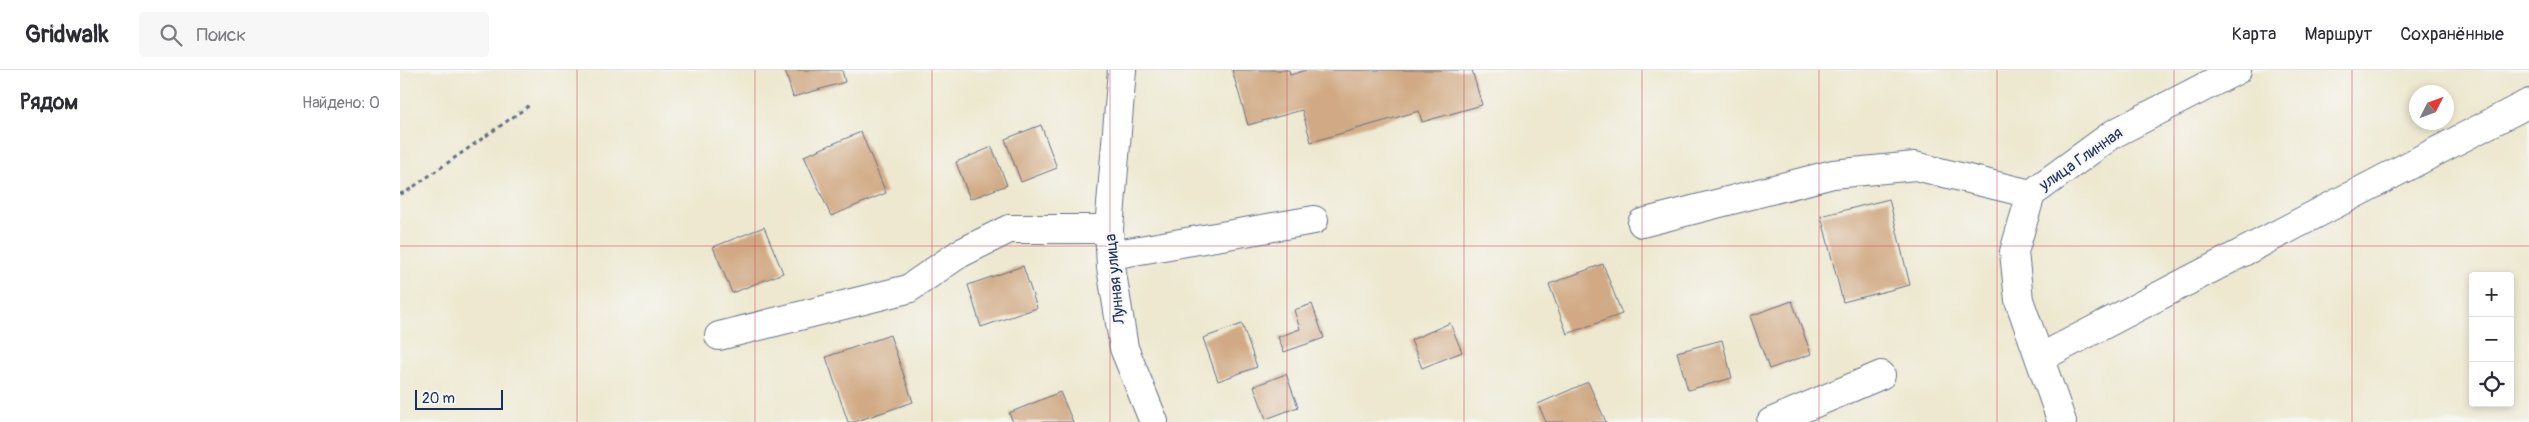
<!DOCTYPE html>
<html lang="ru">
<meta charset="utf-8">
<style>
body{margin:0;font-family:Pangolin,sans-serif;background:#f7f7f7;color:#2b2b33}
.controls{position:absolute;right:15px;bottom:15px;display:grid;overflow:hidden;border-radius:5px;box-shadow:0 2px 8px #0003}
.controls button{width:45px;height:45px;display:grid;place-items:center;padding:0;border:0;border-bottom:1px solid #e1e1e2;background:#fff;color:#2b2b33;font:25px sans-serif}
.compass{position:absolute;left:2009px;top:15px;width:45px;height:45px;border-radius:50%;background:#fff;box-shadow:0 2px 8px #0003;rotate:48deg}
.scale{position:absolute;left:15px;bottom:12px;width:88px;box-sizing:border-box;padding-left:5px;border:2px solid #1b2f5e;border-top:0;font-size:14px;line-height:18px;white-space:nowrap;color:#1b2f5e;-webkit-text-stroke:4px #f6f6f2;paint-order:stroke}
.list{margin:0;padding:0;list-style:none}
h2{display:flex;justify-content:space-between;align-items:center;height:65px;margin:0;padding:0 20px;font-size:21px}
h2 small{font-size:16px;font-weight:400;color:#7c7c81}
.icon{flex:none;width:28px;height:28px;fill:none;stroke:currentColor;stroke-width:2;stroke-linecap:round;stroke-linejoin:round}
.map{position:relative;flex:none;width:2129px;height:352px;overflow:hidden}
header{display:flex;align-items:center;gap:30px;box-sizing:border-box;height:70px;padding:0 25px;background:#fff;border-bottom:1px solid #e1e1e2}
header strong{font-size:24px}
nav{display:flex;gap:28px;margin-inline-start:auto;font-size:18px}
.search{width:350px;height:45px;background:#f7f7f7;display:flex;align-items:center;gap:12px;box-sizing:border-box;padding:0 18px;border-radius:5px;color:#7c7c81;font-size:19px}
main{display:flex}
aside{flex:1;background:#fff}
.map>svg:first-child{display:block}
.building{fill:#d1aa85}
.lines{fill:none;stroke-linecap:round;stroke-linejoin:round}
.minor-casing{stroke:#647086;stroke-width:30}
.path{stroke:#647086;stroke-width:3;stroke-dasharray:4 4;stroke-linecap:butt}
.minor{stroke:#fff;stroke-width:28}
.grid{fill:none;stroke:#d1495b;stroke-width:1;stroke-opacity:0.55}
.labels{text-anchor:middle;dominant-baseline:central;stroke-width:4;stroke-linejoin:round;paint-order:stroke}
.street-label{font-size:16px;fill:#1b2f5e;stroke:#f6f6f2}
</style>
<header>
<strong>Gridwalk</strong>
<div class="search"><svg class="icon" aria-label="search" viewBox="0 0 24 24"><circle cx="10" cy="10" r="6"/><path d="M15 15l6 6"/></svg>Поиск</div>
<nav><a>Карта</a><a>Маршрут</a><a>Сохранённые</a></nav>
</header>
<main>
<aside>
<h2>Рядом<small>Найдено: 0</small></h2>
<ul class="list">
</ul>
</aside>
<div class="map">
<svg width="2129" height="352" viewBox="0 0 2129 352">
<rect width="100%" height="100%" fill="#f6f6f2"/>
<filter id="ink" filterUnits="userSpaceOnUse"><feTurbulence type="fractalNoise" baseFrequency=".02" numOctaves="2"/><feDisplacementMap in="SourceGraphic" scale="10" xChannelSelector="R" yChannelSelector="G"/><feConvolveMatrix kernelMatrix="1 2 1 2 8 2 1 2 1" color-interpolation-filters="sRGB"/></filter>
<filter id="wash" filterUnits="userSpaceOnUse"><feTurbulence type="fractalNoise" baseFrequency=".0096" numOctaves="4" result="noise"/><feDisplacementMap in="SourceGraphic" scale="20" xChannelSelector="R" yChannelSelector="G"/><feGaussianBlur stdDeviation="1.12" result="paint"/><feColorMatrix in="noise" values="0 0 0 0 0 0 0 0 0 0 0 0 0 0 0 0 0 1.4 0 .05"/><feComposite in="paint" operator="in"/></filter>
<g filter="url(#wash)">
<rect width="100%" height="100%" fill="#ede8cf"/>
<g id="blocks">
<!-- building -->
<g class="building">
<polygon points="385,0 442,0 445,12 393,27"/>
<polygon points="832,0 889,0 890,5 906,0 1072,0 1082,35 1022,52 1019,41 911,72 902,40 848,55"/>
<polygon points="641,55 657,98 621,112 605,69"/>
<polygon points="461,62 486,123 431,146 404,86"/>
<polygon points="592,77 607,115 570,129 556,92"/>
<polygon points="1489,129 1510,215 1443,232 1421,146"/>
<polygon points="364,157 383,203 332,223 313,177"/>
<polygon points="1203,194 1222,244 1167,264 1149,214"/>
<polygon points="623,196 637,238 581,257 568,215"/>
<polygon points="1392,231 1411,284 1369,299 1350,246"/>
<polygon points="912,234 924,268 884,282 878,267 900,259 894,240"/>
<polygon points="1050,253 1062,282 1022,298 1011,270"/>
<polygon points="842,254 857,297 818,311 803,268"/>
<polygon points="490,265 513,332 454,352 448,352 426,287"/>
<polygon points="1322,270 1332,308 1288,320 1277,282"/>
<polygon points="886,304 898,337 866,349 854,316"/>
<polygon points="1188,312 1206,352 1146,352 1138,334"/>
<polygon points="660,322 673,352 613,352 609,343"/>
</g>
</g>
</g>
<g filter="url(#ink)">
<use href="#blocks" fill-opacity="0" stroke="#647086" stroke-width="1"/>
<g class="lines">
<defs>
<g id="minor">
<polyline points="722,0 709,159 711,197 724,278 754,352"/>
<polyline points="1242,153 1433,104 1515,96 1631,124"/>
<polyline points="711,185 914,150"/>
<polyline points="319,266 508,219 559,184 609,159 709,159"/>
<polyline points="1640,288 2129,33"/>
<polyline points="1371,352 1481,305"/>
<polyline points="1662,352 1619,230 1614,182 1631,124 1713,64 1837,0"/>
</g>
</defs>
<!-- minor casing -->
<use href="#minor" class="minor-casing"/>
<!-- path -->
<polyline class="path" points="0,124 6,122 130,35"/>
<!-- minor -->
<use href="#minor" class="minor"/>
</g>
</g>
<!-- grid -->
<path class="grid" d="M 177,0 L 177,352M 355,0 L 355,352M 532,0 L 532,352M 710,0 L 710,352M 887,0 L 887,352M 1064,0 L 1064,352M 1242,0 L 1242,352M 1419,0 L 1419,352M 1597,0 L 1597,352M 1774,0 L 1774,352M 1952,0 L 1952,352M 0,176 L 2129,176"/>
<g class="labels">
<!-- street labels -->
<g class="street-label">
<text transform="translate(1681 89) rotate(-35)">улица Глинная</text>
<text transform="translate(715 209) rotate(-96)">Лунная улица</text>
</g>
</g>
</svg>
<div class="controls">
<button>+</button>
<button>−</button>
<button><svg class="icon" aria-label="locate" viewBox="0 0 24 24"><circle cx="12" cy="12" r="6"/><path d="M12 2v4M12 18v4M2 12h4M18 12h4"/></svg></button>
</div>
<svg class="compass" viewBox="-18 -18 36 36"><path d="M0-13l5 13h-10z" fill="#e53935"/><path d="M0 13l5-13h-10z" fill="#7c7c81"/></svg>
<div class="scale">20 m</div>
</div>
</main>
